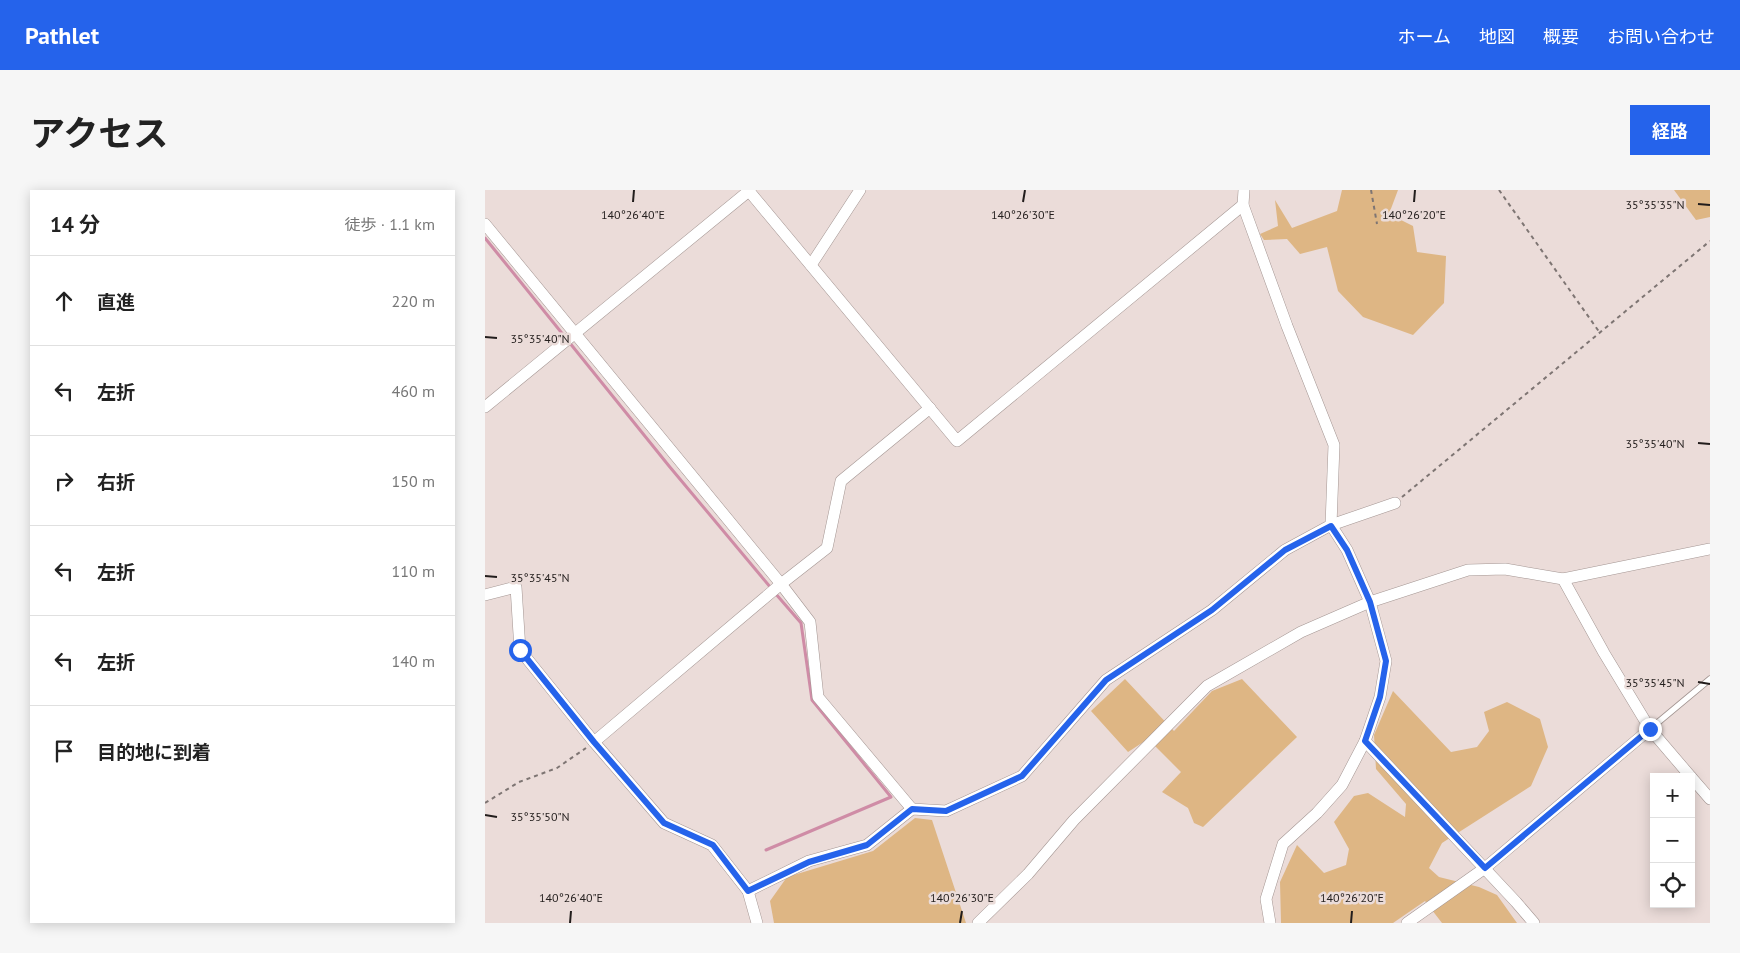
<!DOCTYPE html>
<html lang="ja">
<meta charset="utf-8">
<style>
body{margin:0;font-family:"PT Sans","Noto Sans JP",sans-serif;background:#f6f6f6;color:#222}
.controls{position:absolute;right:15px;bottom:15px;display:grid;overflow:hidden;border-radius:0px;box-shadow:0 2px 12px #0003}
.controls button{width:45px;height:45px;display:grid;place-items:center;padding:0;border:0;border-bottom:1px solid #e0e0e0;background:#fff;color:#222;font:25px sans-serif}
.stop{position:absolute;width:15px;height:15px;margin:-11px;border:4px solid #2563eb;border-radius:50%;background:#fff}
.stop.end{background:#2563eb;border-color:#fff;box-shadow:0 1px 5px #0008}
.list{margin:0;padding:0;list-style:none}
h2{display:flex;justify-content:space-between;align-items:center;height:65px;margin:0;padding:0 20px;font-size:21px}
h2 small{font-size:16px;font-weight:400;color:#767676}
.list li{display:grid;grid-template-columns:32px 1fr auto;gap:15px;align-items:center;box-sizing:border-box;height:90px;padding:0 20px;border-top:1px solid #e0e0e0}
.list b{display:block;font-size:19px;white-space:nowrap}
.list em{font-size:16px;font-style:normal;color:#767676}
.icon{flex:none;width:28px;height:28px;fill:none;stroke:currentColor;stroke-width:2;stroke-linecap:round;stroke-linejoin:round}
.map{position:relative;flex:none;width:1225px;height:733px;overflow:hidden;border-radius:0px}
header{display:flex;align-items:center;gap:30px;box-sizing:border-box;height:70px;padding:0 25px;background:#2563eb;color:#fff}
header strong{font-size:24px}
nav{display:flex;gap:28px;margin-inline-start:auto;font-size:18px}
.intro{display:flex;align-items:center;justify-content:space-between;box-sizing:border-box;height:120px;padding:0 30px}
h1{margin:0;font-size:35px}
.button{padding:12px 22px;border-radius:0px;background:#2563eb;color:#fff;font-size:18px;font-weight:700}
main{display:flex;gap:30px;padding:0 30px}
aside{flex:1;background:#fff;border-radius:0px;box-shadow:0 2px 12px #0003}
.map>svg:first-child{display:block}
.green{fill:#deb684}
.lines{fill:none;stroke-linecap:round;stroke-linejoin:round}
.stream{stroke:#cf8ca6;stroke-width:3}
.lane-casing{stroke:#a49693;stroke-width:7}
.street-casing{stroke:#a49693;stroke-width:12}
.path{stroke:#7e7573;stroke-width:2;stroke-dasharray:4 4;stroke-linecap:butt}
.lane{stroke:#fff;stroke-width:5.5}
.street{stroke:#fff;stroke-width:11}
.route{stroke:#2563eb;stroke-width:6}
.ticks{fill:none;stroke:#221d1c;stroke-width:2}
.ticks-label{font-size:12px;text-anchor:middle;fill:#221d1c;stroke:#ebdcd9;stroke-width:5;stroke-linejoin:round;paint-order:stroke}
</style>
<header>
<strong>Pathlet</strong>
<nav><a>ホーム</a><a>地図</a><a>概要</a><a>お問い合わせ</a></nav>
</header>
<div class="intro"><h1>アクセス</h1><a class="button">経路</a></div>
<main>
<aside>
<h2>14 分<small>徒歩 · 1.1 km</small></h2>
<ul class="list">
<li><svg class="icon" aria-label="ahead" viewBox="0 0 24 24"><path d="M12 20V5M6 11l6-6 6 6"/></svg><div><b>直進</b></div><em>220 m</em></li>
<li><svg class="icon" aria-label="left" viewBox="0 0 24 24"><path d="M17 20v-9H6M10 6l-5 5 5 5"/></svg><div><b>左折</b></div><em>460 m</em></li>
<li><svg class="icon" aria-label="right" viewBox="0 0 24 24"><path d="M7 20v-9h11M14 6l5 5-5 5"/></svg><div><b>右折</b></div><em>150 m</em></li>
<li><svg class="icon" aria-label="left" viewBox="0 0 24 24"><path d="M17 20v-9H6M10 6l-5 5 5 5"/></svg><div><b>左折</b></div><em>110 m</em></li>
<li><svg class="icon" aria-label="left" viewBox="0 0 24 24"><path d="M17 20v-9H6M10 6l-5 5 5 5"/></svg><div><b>左折</b></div><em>140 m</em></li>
<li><svg class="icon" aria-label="arrive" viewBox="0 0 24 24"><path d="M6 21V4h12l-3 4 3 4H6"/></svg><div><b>目的地に到着</b></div></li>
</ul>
</aside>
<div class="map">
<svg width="1225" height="733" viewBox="0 0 1225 733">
<rect width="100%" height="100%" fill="#ebdcd9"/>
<!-- green -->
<g class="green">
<polygon points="857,0 913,0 904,24 928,36 932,62 961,66 959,113 928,145 878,127 853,101 842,57 815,64 802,49 779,50 775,44 793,36 790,10 807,38 852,21"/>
<polygon points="1189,0 1225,0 1225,27 1211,30"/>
<polygon points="640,489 689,541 727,501 757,489 812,547 718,637 709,633 703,618 677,602 696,582 663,549 643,562 606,521"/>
<polygon points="908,501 966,562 992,557 1004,541 999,522 1022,512 1055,529 1063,557 1046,596 957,653 944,678 954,687 994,697 1012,705 1032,733 957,733 940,711 908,733 796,733 795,692 812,655 839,683 861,675 864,659 849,632 869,606 883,603 920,627 921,614 891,579 889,545"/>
<polygon points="430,628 447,630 481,733 289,733 285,711 302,687 388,661"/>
</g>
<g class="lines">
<!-- stream -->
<g class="stream">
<polyline points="0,48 80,147"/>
<polyline points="84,152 184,276 286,398"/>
<polyline points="281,660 406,607 327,510 316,433 290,403"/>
</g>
<defs>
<polyline id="lane" points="1165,539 1225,489"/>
<g id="street">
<polyline points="759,0 758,15 802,136 849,255 846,335 862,360 885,412 901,471 895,507 880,551 857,595 832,623 798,654 781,709 785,733"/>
<polyline points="264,1 472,251 758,15"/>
<polyline points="0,34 296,394 325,432 333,507 427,619"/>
<polyline points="326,75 375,0"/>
<polyline points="0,217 265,0"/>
<polyline points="1078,389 1119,463 1165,539 1206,587"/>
<polyline points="0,405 31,397 35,460 109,552 179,633 227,655 263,701 272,733"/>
<polyline points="880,551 1031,712 1049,733"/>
<polyline points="109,552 296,394 342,358 356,291 445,218"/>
<polyline points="1206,587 1225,609"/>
<polyline points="263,701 324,671 382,655 427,619 461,621 537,586 621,490 727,420 800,360 846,335 910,313"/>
<polyline points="493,733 543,684 589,630 722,496 816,442 885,412 983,380 1020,379 1078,389 1225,359"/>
<polyline points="922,733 1000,678 1165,539"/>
</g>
</defs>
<!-- lane casing -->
<use href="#lane" class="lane-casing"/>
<!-- street casing -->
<use href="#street" class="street-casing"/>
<!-- path -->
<g class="path">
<polyline points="886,0 892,34"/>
<polyline points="1014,0 1115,143"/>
<polyline points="917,307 1225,51"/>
<polyline points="0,613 34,592 72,578 101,558"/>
</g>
<!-- lane -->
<use href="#lane" class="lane"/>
<!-- street -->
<use href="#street" class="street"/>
</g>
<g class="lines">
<!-- route -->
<polyline class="route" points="35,460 109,552 179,633 228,655 263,701 324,672 382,655 427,619 461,621 537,586 621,490 727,420 800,360 846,336 862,360 885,412 901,471 895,507 880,551 1000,678 1165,539"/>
</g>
<!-- ticks -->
<path class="ticks" d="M 148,12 L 149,0M 538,12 L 540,0M 929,12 L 930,0M 1213,14 L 1225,15M 0,147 L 12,148M 1213,253 L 1225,254M 0,386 L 12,387M 1213,492 L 1225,494M 0,625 L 12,627M 85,733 L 86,721M 475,733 L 477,721M 866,733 L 867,721"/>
<g class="ticks-label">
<text x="1170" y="19">35°35'35"N</text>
<text x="148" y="29">140°26'40"E</text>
<text x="538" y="29">140°26'30"E</text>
<text x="929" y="29">140°26'20"E</text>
<text x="55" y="153">35°35'40"N</text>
<text x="1170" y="258">35°35'40"N</text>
<text x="55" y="392">35°35'45"N</text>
<text x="1170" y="497">35°35'45"N</text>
<text x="55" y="631">35°35'50"N</text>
<text x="86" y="712">140°26'40"E</text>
<text x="477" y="712">140°26'30"E</text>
<text x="867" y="712">140°26'20"E</text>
</g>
</svg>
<div class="controls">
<button>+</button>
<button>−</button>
<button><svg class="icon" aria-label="locate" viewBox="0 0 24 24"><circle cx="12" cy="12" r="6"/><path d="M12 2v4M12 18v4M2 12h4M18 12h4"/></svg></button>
</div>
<div class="stop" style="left:35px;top:460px"></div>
<div class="stop end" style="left:1165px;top:539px"></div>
</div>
</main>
